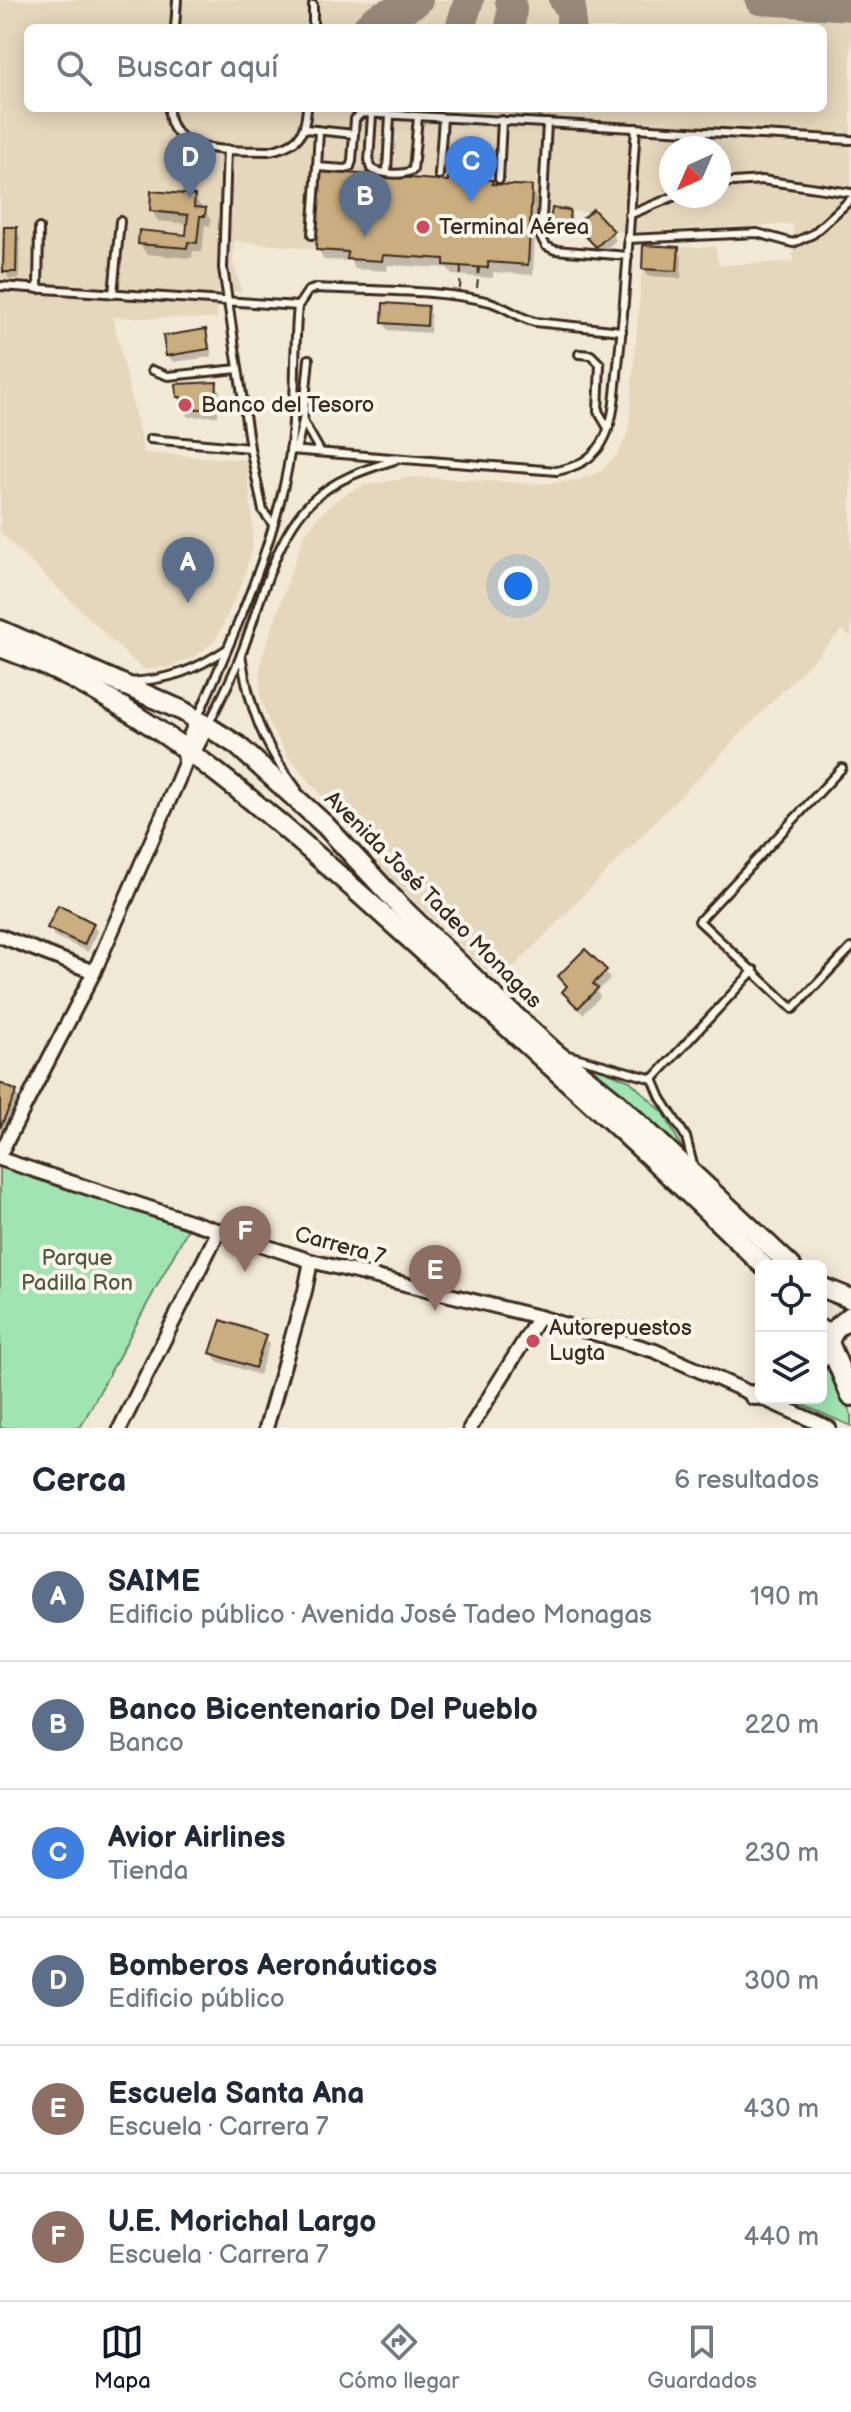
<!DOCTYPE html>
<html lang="es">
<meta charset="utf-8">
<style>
body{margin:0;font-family:"Balsamiq Sans",sans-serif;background:#f6f6f7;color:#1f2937}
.controls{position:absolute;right:24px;bottom:24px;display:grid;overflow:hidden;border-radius:12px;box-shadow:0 4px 20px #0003}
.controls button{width:72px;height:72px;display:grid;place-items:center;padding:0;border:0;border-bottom:2px solid #e0e1e3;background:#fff;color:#1f2937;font:40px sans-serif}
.compass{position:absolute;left:659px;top:136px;width:72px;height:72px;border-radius:50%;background:#fff;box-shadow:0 4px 20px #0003;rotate:225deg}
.you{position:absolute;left:518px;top:586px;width:28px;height:28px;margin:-20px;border:6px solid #fff;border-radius:50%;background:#1a73e8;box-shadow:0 0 0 12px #1a73e833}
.badge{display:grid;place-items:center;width:52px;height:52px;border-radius:50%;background:#111827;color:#fff;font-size:26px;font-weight:700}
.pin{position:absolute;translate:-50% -66px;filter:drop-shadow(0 2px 4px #0008)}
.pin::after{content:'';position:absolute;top:42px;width:28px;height:24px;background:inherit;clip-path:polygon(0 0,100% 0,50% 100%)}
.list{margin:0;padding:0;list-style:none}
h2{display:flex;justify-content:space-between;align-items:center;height:104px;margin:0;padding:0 32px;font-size:34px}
h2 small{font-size:26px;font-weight:400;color:#747a83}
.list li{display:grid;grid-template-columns:52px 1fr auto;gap:24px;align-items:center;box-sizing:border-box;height:128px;padding:0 32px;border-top:2px solid #e0e1e3}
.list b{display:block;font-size:30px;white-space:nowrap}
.list p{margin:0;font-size:26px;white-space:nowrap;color:#747a83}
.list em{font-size:26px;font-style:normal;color:#747a83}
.icon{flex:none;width:44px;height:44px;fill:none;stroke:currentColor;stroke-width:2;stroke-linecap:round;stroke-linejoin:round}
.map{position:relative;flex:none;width:851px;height:1428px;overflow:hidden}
.search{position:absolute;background:#fff;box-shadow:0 4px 20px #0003;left:24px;right:24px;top:24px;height:88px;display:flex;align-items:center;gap:20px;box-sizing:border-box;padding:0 28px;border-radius:12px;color:#747a83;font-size:30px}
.sheet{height:872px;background:#fff}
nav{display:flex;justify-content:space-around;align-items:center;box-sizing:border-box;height:112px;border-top:2px solid #e0e1e3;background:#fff;font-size:22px;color:#747a83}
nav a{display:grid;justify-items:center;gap:4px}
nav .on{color:#111827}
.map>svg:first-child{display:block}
.built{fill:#e5d7bc;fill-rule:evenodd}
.green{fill:#a0e5b1;stroke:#6e8868;stroke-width:2}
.shadow{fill:#0003}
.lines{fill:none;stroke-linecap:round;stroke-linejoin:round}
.taxiway{stroke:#96897a;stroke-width:30}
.building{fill:#caae80;stroke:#3b2a1e;stroke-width:2}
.service-casing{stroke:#3b2a1e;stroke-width:12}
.minor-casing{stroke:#3b2a1e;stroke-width:18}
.secondary-casing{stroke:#3b2a1e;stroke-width:24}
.path{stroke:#3b2a1e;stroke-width:2;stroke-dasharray:8 6;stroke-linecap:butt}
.service{stroke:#fbf7ec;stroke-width:6}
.minor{stroke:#fbf7ec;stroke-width:12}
.secondary{stroke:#fbf7ec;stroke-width:18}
.poi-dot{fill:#d1495b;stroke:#fbf7ec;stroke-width:3}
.labels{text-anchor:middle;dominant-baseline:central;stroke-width:8;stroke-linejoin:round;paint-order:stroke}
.poi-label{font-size:22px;fill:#3b2a1e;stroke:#fbf7ec;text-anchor:start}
.street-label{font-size:22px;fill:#3b2a1e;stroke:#fbf7ec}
.park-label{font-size:22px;fill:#545943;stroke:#fbf7ec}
</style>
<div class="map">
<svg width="851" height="1428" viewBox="0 0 851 1428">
<rect width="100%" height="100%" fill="#f1e8d6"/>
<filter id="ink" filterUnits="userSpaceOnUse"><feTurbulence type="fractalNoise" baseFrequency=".0125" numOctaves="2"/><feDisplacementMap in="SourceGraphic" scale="16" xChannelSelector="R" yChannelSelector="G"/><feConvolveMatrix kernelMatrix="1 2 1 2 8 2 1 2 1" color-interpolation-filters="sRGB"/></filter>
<g filter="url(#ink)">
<!-- built -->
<path class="built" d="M 0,0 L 851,0 L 851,637 L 842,630 L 499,982 L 398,886 L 289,757 L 270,726 L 260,695 L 260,664 L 303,537 L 320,515 L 340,497 L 362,486 L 412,477 L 540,484 L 579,480 L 601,471 L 617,455 L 628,433 L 642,269 L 677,271 L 679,247 L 716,247 L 718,265 L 793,262 L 793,224 L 628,232 L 614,231 L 593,209 L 589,213 L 531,205 L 528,265 L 488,262 L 488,268 L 444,265 L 444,259 L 383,255 L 382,261 L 347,259 L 347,252 L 234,241 L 233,262 L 242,292 L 217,290 L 217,319 L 113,317 L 144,453 L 246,460 L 253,524 L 252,550 L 242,583 L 215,641 L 196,656 L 172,666 L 145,670 L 130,658 L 0,532 ZM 28,28 L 823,28 L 823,108 L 28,108 ZM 671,148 L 719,148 L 719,196 L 671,196 Z"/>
<!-- green -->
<g class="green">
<polygon points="588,1064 630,1081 664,1113 687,1158"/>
<polygon points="0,1161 190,1225 80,1428 0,1428"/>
<polygon points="828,1365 851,1414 851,1426 796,1402 802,1398 821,1398 821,1379"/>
</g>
<!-- shadow -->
<g class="shadow">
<polygon points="493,186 531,188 537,199 533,275 493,272 493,278 452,275 448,268 388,265 387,271 355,269 351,261 324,260 318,249"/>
<polygon points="194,197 211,220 210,226 205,225 202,252 193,251 192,258 146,254 140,243 188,237 189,224 158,221 152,211"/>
<polygon points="569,212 572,217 570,233 554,231 551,227"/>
<polygon points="578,225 612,232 616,240 601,254"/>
<polygon points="16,229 20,237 19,279 9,279 5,271"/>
<polygon points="678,249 682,257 681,278 648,276 644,268"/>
<polygon points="427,308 431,315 430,333 388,330 384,323"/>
<polygon points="205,332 209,339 212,357 173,362 168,355"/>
<polygon points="216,384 220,391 218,416 188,417 179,397"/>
<polygon points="93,924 97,932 88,952 54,936 50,928"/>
<polygon points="605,971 610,979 597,991 600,997 583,1014 568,999 564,992 568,988 560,977"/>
<polygon points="0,1086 16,1093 20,1100 4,1135 0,1134"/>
<polygon points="265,1337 269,1345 259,1375 217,1361 212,1353"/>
</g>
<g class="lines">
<!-- taxiway -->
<g class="taxiway">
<polyline points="564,0 571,8 571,28"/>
<polyline points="760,0 851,6"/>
<path d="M 367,28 C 380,10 402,13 418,0"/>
<polyline points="460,28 469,0"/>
<polyline points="510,28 512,9 510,0"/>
</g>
</g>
<!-- building -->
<g class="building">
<polygon points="320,171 448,181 448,178 492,180 492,184 532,186 528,265 488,262 488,268 444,265 444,259 383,255 382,261 347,259 348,252 316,250"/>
<polygon points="151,191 195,195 194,207 206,208 205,216 200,216 197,243 188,242 187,248 138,244 139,230 186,235 188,215 150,211"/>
<polygon points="552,208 570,210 568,229 549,227"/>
<polygon points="593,209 614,231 596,247 575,225"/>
<polygon points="4,227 17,227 16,272 3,272"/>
<polygon points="643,245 679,247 677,271 642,269"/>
<polygon points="383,303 428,306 427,326 382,323"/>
<polygon points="206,329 209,349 166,356 163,336"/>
<polygon points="217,382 215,408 182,410 181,397 177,397 176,384"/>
<polygon points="58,905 94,923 84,945 47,928"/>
<polygon points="585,949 607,970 593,984 598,988 578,1008 562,992 567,986 558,976"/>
<polygon points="0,1083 17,1091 0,1128"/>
<polygon points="221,1320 266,1335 255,1368 210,1353"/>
</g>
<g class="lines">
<defs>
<g id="service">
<polyline points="175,28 177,0"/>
<polyline points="313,28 313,5"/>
<path d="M 169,108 C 167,156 236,150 269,151 C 297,145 305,137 307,108"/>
<path d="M 372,114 L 369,162 L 371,169 C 382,174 403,176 413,170 L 418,117"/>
<polyline points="547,123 541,237 546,246 555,250 628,256"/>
<polyline points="306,129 354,134"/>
<polyline points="319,131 317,167 345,169 350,167 352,161 355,119 362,113 851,140"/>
<polyline points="227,149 223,268 250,448 263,511 272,523"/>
<polyline points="387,172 390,115"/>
<polyline points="439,175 443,118"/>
<polyline points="499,179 502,120"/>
<polyline points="719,183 762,180 851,193"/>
<polyline points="629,215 675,196"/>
<polyline points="312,235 317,167"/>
<polyline points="628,239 757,233 793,243 813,234 851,199"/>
<polyline points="0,286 298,306"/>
<polyline points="38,289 39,228"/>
<polyline points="113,294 120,221"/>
<polyline points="579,354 591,355 600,364 598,411 608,428"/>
<polyline points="152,370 168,376 238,369"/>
<polyline points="303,421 320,451"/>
<polyline points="150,439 250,448"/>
<path d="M 290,450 L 557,471 C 576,467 591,460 602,443 C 615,421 615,390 618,365 C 627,287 630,207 636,128"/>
<polyline points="296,450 303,421 309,359"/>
<path d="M 241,654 C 249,708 263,745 297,789"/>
<path d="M 130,682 C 172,679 193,671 227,649"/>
<path d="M 197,719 C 232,640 278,537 290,453 C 297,404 293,354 298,306 L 308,291 L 317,288 C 370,291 440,289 490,302 C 506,307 519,318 535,322 L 622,331"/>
<path d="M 208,725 C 220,701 233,676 242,652 C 260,605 275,536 312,501 C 335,479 366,469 395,460"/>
<polyline points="842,768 699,921 793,1009 851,948"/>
<polyline points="568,1055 653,1079 661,1098 686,1137 693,1165"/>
<polyline points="653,1079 754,970"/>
</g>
<g id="minor">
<polyline points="191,758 208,725"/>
<polyline points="0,936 94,972"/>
<polyline points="0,1154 94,972 178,780 185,763 184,750 197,719"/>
<polyline points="0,1159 311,1261 539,1317 655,1351 759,1397"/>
<polyline points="762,1398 829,1428"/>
<polyline points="120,1428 219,1230"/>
<polyline points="266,1428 305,1291 311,1261"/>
<polyline points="470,1428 539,1317"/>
</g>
<g id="secondary">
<polyline points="0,630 183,711 237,745 325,825 399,905 478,982 554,1052 615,1101 791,1266"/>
<path d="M 0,647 C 156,702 299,840 421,949 C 537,1053 653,1157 764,1266"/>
<polyline points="821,1287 851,1299"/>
<polyline points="821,1330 828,1340 851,1396"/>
<polyline points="821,1358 835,1329 851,1316"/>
<polyline points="754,1395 761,1394"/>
</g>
</defs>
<!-- service casing -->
<use href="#service" class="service-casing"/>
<!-- minor casing -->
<use href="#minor" class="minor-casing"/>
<!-- secondary casing -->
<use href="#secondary" class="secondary-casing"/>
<!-- path -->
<g class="path">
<polyline points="477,288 479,267"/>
<polyline points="460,289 461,266"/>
</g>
<!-- service -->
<use href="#service" class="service"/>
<!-- minor -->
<use href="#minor" class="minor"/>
<!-- secondary -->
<use href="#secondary" class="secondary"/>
</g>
</g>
<!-- markers -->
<g class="poi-dot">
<circle cx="423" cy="227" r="8"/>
<circle cx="185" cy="405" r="8"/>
<circle cx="533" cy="1341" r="8"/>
</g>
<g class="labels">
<!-- poi labels -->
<g class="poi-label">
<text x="439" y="227">Terminal Aérea</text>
<text x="201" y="405">Banco del Tesoro</text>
<text x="549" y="1328">Autorepuestos<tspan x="549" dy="25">Lugta</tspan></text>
</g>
<!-- street labels -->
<g class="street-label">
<text transform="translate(433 900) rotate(45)">Avenida José Tadeo Monagas</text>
<text transform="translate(340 1246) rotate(15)">Carrera 7</text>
</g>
<!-- park labels -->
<g class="park-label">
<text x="77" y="1258">Parque<tspan x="77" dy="25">Padilla Ron</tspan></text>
</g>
</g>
</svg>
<div class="controls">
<button><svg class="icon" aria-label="locate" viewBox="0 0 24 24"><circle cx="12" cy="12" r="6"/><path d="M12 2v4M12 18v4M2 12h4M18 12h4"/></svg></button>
<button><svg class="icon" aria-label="layers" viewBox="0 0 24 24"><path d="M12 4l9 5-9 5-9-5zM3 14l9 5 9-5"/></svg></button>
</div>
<svg class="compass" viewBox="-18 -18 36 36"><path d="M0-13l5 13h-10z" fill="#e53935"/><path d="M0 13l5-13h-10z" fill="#747a83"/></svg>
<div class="you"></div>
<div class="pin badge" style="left:188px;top:603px;background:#5c6f8a">A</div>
<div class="pin badge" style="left:365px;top:237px;background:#5c6f8a">B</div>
<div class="pin badge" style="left:471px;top:202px;background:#3f7fe0">C</div>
<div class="pin badge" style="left:190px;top:198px;background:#5c6f8a">D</div>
<div class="pin badge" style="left:435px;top:1311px;background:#8d6e63">E</div>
<div class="pin badge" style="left:245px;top:1272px;background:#8d6e63">F</div>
<div class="search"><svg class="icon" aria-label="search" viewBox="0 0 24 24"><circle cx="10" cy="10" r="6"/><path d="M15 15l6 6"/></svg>Buscar aquí</div>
</div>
<section class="sheet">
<h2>Cerca<small>6 resultados</small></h2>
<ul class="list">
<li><span class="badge" style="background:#5c6f8a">A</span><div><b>SAIME</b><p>Edificio público · Avenida José Tadeo Monagas</p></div><em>190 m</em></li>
<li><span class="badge" style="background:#5c6f8a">B</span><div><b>Banco Bicentenario Del Pueblo</b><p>Banco</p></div><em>220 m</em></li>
<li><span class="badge" style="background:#3f7fe0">C</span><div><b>Avior Airlines</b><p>Tienda</p></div><em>230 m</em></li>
<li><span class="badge" style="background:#5c6f8a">D</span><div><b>Bomberos Aeronáuticos</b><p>Edificio público</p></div><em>300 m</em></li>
<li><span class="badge" style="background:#8d6e63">E</span><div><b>Escuela Santa Ana</b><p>Escuela · Carrera 7</p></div><em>430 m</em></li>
<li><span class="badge" style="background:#8d6e63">F</span><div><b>U.E. Morichal Largo</b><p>Escuela · Carrera 7</p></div><em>440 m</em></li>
</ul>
</section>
<nav>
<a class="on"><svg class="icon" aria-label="map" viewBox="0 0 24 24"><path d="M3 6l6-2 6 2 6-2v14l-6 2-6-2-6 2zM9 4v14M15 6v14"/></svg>Mapa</a>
<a><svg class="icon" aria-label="directions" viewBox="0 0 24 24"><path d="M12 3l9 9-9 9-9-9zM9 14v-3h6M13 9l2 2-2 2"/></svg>Cómo llegar</a>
<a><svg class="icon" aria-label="saved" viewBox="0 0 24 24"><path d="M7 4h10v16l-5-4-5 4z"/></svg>Guardados</a>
</nav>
